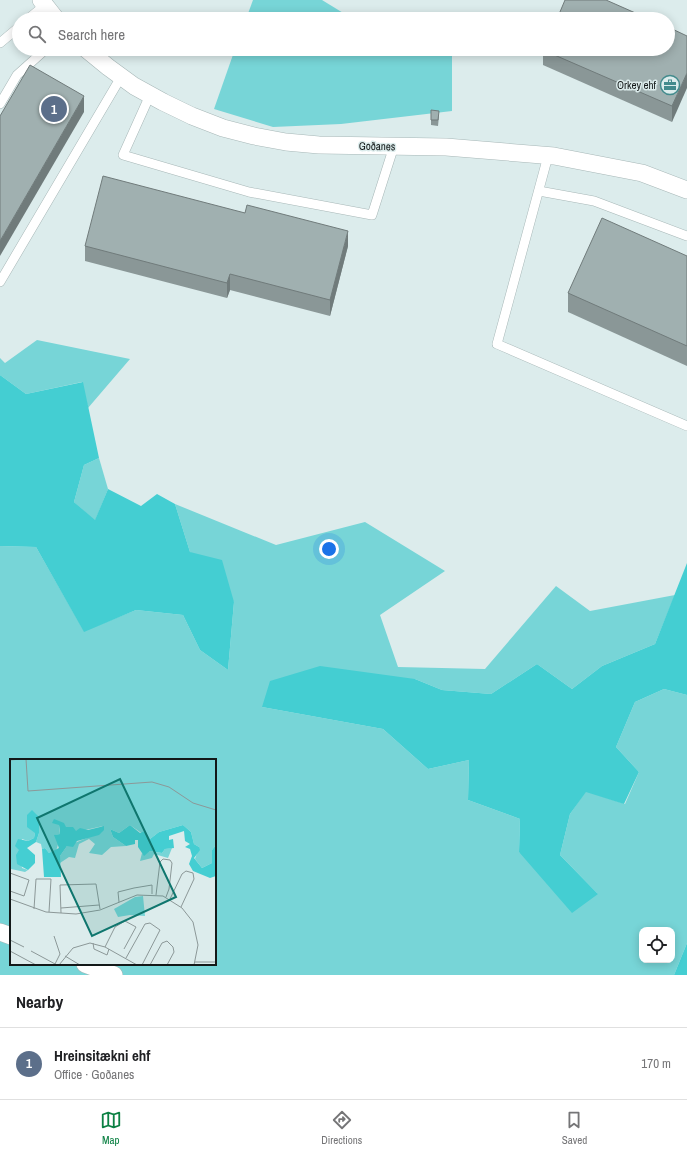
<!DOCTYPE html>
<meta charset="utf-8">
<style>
body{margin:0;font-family:"Archivo Narrow",sans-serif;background:#f2f2f2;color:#202124}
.controls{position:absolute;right:12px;bottom:12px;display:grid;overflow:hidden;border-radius:8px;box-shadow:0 2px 10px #0003}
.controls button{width:36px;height:36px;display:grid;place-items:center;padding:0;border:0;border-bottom:1px solid #e0e0e0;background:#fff;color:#202124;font:20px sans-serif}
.you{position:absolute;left:329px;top:549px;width:14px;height:14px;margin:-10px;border:3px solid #fff;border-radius:50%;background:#1a73e8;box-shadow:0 0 0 6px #1a73e833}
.badge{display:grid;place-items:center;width:26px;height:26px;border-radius:50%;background:#0b8043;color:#fff;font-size:13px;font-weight:700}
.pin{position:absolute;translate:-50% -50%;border:2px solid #fff;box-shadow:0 1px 4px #0006}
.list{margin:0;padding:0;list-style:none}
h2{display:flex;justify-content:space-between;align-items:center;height:52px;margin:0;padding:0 16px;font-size:17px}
h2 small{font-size:13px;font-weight:400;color:#757577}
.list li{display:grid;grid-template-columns:26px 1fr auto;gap:12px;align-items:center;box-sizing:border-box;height:72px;padding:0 16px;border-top:1px solid #e0e0e0}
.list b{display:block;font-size:15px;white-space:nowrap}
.list p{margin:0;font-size:13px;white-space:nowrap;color:#757577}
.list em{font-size:13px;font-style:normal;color:#757577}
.icon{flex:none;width:22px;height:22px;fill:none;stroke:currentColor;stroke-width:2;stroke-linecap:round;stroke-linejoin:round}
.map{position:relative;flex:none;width:687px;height:975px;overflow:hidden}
.search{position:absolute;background:#fff;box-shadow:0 2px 10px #0003;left:12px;right:12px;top:12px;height:44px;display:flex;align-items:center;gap:10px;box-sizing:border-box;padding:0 14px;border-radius:22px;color:#757577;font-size:15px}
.sheet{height:124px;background:#fff}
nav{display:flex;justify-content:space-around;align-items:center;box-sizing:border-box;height:56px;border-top:1px solid #e0e0e0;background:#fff;font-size:11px;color:#757577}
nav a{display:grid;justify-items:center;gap:2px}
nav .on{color:#0b8043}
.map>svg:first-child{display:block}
.green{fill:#77d5d7;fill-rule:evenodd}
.forest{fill:#44ced2}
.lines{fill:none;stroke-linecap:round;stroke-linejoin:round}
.service-casing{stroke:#a7b7b7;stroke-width:10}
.minor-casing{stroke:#a7b7b7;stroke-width:18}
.service{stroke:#fff;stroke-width:9}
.minor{stroke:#fff;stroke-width:17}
.wall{fill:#8a9797}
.shaded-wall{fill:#707b7b}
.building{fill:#a0b0b0;stroke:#707b7b}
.labels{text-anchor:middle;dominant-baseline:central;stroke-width:3;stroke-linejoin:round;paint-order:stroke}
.poi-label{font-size:11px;fill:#131919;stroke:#dcecec;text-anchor:end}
.street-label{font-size:11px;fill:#131919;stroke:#dcecec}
.inset-road{fill:none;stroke:#8c9898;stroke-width:1}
.view{fill:#0f766e;fill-opacity:0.15;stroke:#0f766e;stroke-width:2}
.inset-edge{fill:none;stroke:#131919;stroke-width:2}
</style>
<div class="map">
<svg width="687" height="975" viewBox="0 0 687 975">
<rect width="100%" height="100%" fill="#dcecec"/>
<!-- green -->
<g class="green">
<polygon points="253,0 322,0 353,19 246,19"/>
<polygon points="235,49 452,49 452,111 341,124 273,127 214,109"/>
<polygon points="37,340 130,359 88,408 82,382 26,394 0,375 0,358 5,363"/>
<polygon points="99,458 108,489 95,521 74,502 84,465"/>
<path d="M 175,504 L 276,545 L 365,522 L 445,571 L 380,615 L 398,667 L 485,669 L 556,586 L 590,611 L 675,595 L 655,644 L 602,666 L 572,689 L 537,664 L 491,694 L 442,690 L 415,679 L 262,707 L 383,729 L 428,769 L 469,760 L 468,800 L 520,819 L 519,852 L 598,894 L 560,855 L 570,814 L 586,791 L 625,804 L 639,772 L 616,747 L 635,702 L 664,689 L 687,695 L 687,943 L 674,975 L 0,975 L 0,546 L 36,547 L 84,631 L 136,610 L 183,615 L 200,650 L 228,670 L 234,602 L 190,552 ZM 11,760 L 215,760 L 215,964 L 11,964 ZM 642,930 L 672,930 L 672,960 L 642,960 Z"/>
</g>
<!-- forest -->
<g class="forest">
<polygon points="0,375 26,394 83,382 99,458 84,465 74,502 95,520 108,489 141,506 157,494 175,504 190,552 222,560 234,602 228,670 200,650 183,615 136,610 84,632 36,547 0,546"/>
<polygon points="687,563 687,695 664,689 635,702 616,747 639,772 624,804 586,792 570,814 560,855 598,894 572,913 519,852 520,819 468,800 469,760 428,769 383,729 262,707 270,681 320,666 415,679 442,690 491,694 537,664 572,689 602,666 655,644"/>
<polygon points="687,943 687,975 674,975"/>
</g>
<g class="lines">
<defs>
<g id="service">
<polyline points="28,19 45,5"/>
<polyline points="0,43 19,27"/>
<polyline points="150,95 123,155 249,192 372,215 394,146"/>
<polyline points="0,104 17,75 46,49"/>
<polyline points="548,156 497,344 687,426"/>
<polyline points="539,191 594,201 687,236"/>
<polyline points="0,282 121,77"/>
</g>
<g id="minor">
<polyline points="41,0 56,19"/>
<polyline points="86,49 108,67 134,86 163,102 192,116 223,128 254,136 286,142 319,145 446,147 554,156 642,173 687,190"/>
<polyline points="0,932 11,936"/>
<polyline points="85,964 114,975"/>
</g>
</defs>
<!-- service casing -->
<use href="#service" class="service-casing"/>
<!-- minor casing -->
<use href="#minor" class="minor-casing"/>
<!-- service -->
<use href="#service" class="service"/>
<!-- minor -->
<use href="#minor" class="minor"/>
</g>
<!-- wall -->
<g class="wall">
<polygon points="687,36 672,122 543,65 543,50"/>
<polygon points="439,116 438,126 431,125 431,120"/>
<polygon points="85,246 348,246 330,316 230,290 227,298 85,261"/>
<polygon points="687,256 687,366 568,312 568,293"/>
</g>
<!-- shaded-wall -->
<g class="shaded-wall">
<polygon points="687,73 687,88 672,122 672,106"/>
<polygon points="84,96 84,112 0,256 0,241"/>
<polygon points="348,231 348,246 330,316 330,300"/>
<polygon points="230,274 230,290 227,298 227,283"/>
</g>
<!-- building -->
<g class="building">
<polygon points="565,0 606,0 649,19 557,19"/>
<polygon points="668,27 687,36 687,73 672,106 543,50 543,49 668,49"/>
<polygon points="30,65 84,96 0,241 0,116"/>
<polygon points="431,110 439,111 438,120 431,120"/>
<polygon points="103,176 245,213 247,205 348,231 330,300 230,274 227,283 85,246"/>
<polygon points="602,218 687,256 687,346 568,293"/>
</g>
<!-- icons -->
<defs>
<symbol id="office-ring" viewBox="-11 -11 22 22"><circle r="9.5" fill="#dcecec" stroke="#438b8d" stroke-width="1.5"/><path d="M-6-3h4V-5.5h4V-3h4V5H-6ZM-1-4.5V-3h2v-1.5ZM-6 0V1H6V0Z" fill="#438b8d"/></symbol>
</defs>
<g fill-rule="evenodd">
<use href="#office-ring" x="659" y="74" width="22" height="22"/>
</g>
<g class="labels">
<!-- poi labels -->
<g class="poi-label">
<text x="656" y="85">Orkey ehf</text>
</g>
<!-- street labels -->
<g class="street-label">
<text transform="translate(377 146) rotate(1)">Goðanes</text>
</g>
</g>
<!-- overview -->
<g transform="translate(10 759)">
<rect width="206" height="206" fill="#dcecec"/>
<path d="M 0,0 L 206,0 L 206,86 L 202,91 L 202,104 L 192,109 L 185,100 L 189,88 L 184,85 L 181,73 L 173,66 L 149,73 L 140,80 L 120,66 L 109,74 L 100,70 L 103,78 L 116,87 L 101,88 L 92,96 L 79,94 L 85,85 L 79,80 L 69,85 L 65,99 L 59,98 L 50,104 L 50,97 L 57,87 L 77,79 L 93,67 L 66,73 L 49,66 L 50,75 L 45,76 L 49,82 L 46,92 L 39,94 L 35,89 L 32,90 L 31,85 L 26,83 L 29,74 L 25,74 L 24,79 L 18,82 L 12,80 L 9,91 L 12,109 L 18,111 L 15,113 L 1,110 ZM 162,89 L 158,99 L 144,95 L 142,99 L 130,102 L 132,94 L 134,96 L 140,92 L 152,94 L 155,90 ZM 133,137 L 135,157 L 120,156 L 108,158 L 104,150 L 125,138 Z" fill="#77d5d7"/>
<path d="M 22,51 L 29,58 L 29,74 L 26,83 L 17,89 L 25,96 L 25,104 L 18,111 L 7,105 L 6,96 L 9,91 L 5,87 L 8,80 L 18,82 L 24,79 L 25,74 L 17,68 L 17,56 ZM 44,60 L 54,64 L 56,68 L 63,68 L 66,72 L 70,69 L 78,71 L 94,67 L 94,71 L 89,76 L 67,82 L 63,88 L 57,87 L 50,97 L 51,118 L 34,118 L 32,90 L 35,89 L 39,94 L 49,89 L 44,76 L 50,75 L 50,72 L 49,66 L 42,64 ZM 120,66 L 130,74 L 135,72 L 140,80 L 149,73 L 173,66 L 181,73 L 184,85 L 189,88 L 190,91 L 184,99 L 192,109 L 202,104 L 202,91 L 206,86 L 206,117 L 200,119 L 183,112 L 179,105 L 182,97 L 180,90 L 175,88 L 180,85 L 175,82 L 174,72 L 159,77 L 159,81 L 163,80 L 164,89 L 155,90 L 152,94 L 140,92 L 134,97 L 128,88 L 128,81 L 125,81 L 125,85 L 116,87 L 103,78 L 100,70 L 109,74 Z" fill="#44ced2"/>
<path class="inset-road" d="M 16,0 L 18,32 L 142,23 L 159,28 L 183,44 L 206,51M 0,1 L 12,0M 0,114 L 19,121 L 14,137 L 0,132M 146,136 L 150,103 L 153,100 L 160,101 L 162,104 L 159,130 L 156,138M 0,140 L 36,153 L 66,155 L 90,151 L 127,136 L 153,137 L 172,149 L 183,163 L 188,186 L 184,206M 160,140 L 172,115 L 176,112 L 183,114 L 184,120 L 171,148M 109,143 L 108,133 L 124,129 L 142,126 L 142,135M 51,149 L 89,146M 24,150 L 26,120 L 41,120 L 39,153M 51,154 L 50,126 L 86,125 L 90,150M 44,177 L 50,195 L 45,205M 0,181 L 14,188M 83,184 L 84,190 L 97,196 L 99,190M 95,188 L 105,168 L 115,162 L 126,168 L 114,190M 0,192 L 26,206M 21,192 L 47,206M 55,197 L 70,206M 116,199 L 135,165 L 140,164 L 150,171 L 132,206M 185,203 L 206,203M 49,206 L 63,189 L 80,184 L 95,188 L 127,206M 140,206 L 152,184 L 157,182 L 163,188 L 164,193 L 157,206"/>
<path class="view" d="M 110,20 L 166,138 L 82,177 L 27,59 Z"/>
<rect width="206" height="206" class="inset-edge"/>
</g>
</svg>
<div class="controls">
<button><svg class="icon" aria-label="locate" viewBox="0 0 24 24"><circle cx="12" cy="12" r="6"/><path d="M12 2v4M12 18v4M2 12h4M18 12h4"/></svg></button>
</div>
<div class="you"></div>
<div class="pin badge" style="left:54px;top:109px;background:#5c6f8a">1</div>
<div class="search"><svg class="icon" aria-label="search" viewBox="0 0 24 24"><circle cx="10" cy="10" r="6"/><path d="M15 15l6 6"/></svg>Search here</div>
</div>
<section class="sheet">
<h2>Nearby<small></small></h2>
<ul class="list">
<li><span class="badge" style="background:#5c6f8a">1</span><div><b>Hreinsitækni ehf</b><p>Office · Goðanes</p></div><em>170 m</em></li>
</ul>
</section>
<nav>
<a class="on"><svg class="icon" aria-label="map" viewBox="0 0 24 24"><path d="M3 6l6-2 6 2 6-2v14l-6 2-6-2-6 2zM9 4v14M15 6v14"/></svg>Map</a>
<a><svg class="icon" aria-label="directions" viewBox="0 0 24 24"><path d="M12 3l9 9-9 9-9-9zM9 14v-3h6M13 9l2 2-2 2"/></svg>Directions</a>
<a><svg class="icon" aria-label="saved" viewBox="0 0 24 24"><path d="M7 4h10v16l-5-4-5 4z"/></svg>Saved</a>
</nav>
